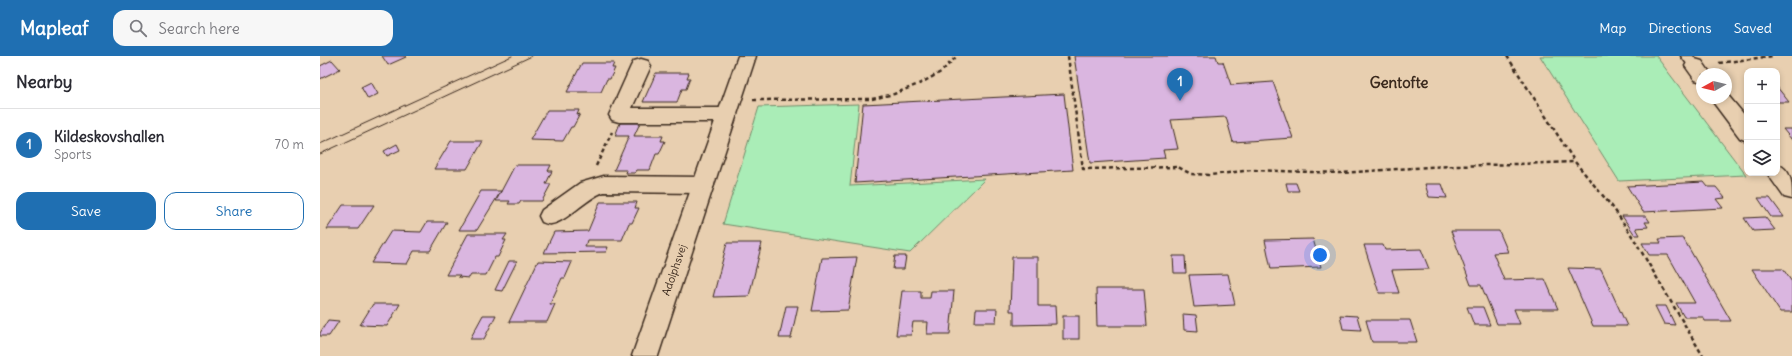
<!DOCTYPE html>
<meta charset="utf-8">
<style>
body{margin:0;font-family:Delius,sans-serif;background:#f7f7f7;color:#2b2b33}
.controls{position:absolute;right:12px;top:12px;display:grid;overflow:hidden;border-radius:8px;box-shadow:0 2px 6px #0003}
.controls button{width:36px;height:36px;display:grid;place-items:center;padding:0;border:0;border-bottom:1px solid #e1e1e2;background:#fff;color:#2b2b33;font:20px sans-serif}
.compass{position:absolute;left:1376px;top:12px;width:36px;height:36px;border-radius:50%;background:#fff;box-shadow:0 2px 6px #0003;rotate:262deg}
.you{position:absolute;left:1000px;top:199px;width:14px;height:14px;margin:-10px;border:3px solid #fff;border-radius:50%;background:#1a73e8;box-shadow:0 0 0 6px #1a73e833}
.badge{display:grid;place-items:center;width:26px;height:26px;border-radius:50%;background:#1f6fb2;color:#fff;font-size:13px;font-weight:700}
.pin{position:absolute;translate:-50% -33px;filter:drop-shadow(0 1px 2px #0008)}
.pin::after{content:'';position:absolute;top:21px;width:14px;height:12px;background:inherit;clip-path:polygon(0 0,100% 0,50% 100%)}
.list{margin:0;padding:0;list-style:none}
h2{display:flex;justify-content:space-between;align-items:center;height:52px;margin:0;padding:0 16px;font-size:17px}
h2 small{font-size:13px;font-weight:400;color:#7c7c81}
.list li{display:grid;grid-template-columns:26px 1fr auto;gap:12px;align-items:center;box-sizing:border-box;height:72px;padding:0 16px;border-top:1px solid #e1e1e2}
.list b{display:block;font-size:15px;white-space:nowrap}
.list p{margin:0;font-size:13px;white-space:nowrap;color:#7c7c81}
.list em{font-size:13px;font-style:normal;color:#7c7c81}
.actions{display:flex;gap:8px;padding:12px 16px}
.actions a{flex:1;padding:9px 0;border:1px solid #1f6fb2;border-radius:12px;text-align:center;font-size:14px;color:#1f6fb2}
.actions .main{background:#1f6fb2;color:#fff}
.icon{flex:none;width:22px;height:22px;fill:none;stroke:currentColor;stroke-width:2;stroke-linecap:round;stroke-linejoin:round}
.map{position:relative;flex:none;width:1472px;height:300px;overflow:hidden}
header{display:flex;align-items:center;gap:24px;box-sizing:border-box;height:56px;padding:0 20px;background:#1f6fb2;color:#fff}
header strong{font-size:19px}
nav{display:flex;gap:22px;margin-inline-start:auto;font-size:14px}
.search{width:280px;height:36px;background:#f7f7f7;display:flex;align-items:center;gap:10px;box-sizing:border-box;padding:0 14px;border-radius:12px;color:#7c7c81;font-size:15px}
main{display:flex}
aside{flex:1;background:#fff}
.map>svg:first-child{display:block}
.green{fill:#aaedb7;stroke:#728c6a}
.building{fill:#dab6e0;stroke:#3b2a1e}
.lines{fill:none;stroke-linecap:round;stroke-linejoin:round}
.service-casing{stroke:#3b2a1e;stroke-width:3}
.minor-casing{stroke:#3b2a1e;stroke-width:3}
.tertiary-casing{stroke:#3b2a1e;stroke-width:3}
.path{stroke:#3b2a1e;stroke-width:2.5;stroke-dasharray:4 3;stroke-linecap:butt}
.service{fill:#e8cfb0;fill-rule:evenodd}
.minor{fill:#e8cfb0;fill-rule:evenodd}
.tertiary{fill:#e8cfb0;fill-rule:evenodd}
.tram{stroke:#3b2a1e;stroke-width:1}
.labels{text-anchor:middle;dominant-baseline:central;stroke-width:3;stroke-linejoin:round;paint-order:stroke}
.street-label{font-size:11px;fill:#3b2a1e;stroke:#e8cfb0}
.district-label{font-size:15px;font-weight:bold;fill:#3b2a1e;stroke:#e8cfb0}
</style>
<header>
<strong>Mapleaf</strong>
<div class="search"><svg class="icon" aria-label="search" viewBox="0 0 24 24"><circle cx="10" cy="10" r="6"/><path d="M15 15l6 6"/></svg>Search here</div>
<nav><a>Map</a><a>Directions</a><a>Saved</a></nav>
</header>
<main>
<aside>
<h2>Nearby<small></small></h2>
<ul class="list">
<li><span class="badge">1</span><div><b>Kildeskovshallen</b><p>Sports</p></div><em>70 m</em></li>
</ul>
<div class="actions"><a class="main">Save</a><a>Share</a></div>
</aside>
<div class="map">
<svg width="1472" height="300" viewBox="0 0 1472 300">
<rect width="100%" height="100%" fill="#e8cfb0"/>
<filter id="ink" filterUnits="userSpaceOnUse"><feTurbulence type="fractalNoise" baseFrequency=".025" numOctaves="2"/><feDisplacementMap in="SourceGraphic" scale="8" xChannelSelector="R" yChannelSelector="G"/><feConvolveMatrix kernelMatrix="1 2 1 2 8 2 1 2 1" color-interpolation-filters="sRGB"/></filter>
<g filter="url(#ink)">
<!-- green -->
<g class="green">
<polygon points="1220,0 1336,0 1426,119 1299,125"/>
<polygon points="539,48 530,130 665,123 590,197 403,168 439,51"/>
</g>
<!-- building -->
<g class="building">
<polygon points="62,0 85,0 86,1 68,9"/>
<polygon points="754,0 896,0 898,6 903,6 911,29 953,26 973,82 913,86 906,61 851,64 858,93 843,94 845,102 770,107"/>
<polygon points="12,4 20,13 0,23 0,10"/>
<polygon points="262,7 294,7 292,12 295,12 290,23 287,23 281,36 247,36"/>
<polygon points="336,17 369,17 367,22 370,22 366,33 362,33 357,46 323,46"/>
<polygon points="51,26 58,38 48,43 41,31"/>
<polygon points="1457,31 1469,46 1457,46"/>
<polygon points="744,38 753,114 535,127 543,48"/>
<polygon points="227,54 259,54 257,59 260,58 253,71 251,71 243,85 210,84"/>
<polygon points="300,67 320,67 314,80 343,80 341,85 345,85 339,98 336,98 330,114 317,114 315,117 306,117 307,114 294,114 309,80 295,80"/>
<polygon points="1463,73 1472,73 1472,84"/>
<polygon points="131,85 163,85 147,113 114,113"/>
<polygon points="77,88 80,94 67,100 64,95"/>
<polygon points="195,109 231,109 228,115 232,115 226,128 231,128 222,145 201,145 199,148 188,148 190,145 176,145"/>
<polygon points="1384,126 1388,131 1396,131 1405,142 1396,143 1403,152 1323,156 1307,130"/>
<polygon points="966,127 976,127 979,135 968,135"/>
<polygon points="1105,128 1122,128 1127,142 1109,141"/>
<polygon points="161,135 181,135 157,174 139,174"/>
<polygon points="1438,142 1450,142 1464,161 1451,161"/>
<polygon points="280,146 317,146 315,152 319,152 312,167 309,167 302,184 267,184 265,191 288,191 286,196 224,197 234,176 268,175"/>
<polygon points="23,149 54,149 38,173 7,173"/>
<polygon points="1302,160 1326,160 1330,166 1325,166 1328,171 1316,172 1320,179 1315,179"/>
<polygon points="1445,161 1455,174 1433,175 1424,162"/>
<polygon points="107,166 127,166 110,195 94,195 87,208 51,207 71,175 101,176"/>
<polygon points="1131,175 1179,175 1188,196 1173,197 1184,224 1225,223 1238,253 1194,253 1200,268 1177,268 1161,229 1151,229"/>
<polygon points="148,178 187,178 183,184 186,184 178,201 175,201 166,219 151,219 149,222 138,221 140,219 126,219"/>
<polygon points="1363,182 1411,265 1385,265 1383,261 1364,261 1356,247 1375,247 1348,199 1329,199 1322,187 1341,187 1339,183"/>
<polygon points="993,183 1001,211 951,213 945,184"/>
<polygon points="407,187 442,187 429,240 393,241"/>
<polygon points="1044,189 1063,189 1065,194 1101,193 1109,213 1072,214 1079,237 1059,237"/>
<polygon points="575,200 586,200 584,213 573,213"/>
<polygon points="853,200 865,200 866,217 854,217"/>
<polygon points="537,201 528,254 492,255 502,202"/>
<polygon points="692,201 718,201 718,250 735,250 736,268 694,269 694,255 690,255"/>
<polygon points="189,205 197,205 182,235 175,234"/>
<polygon points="218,205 252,206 245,222 242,222 230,248 235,248 227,266 189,266"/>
<polygon points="1248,212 1281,213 1307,270 1273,270"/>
<polygon points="1432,213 1463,213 1472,226 1472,256 1460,256"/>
<polygon points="908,218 915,249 874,251 869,219"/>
<polygon points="776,233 824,233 827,270 777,270"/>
<polygon points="582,235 601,235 601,242 610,242 611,235 634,235 630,278 607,278 608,266 593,266 591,279 576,279"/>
<polygon points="53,248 80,248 67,270 40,269"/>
<polygon points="466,250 478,250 471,282 459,282"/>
<polygon points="1335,250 1346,250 1355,269 1344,268"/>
<polygon points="1147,251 1163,251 1170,269 1154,269"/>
<polygon points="656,253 677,253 676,266 655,266"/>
<polygon points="863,258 876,259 878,275 864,274"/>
<polygon points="163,259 176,259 164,283 150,283"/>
<polygon points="1020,259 1037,260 1041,274 1023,273"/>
<rect x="743" y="260" width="16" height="23"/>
<polygon points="8,264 19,265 9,280 0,280 0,277"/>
<polygon points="1046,264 1090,264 1097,286 1052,286"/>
</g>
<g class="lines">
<defs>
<polygon id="service" points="1361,0 1373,0 1381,10 1379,13 1371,13"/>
<g id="minor">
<polygon points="321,3 328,5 331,10 312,52 407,52 414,54 417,59 414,64 407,66 299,66 292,64 289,59 311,10 314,5"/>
<polygon points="1375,3 1382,5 1391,18 1382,18 1382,26 1375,24 1365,10 1368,5"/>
<polygon points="1406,37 1427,62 1427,85 1420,82 1390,42 1406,42"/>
<path d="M 1457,108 C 1472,114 1472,127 1472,143 L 1464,141 L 1447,117 L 1457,117 Z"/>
<path d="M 284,120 L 383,121 L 391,123 L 394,129 L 391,135 L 383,137 L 284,136 C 266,142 247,166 231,168 C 228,169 225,167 222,166 L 219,160 L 222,154 L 260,127 Z"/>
</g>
<polygon id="tertiary" points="418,0 436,0 338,300 312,300"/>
</defs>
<!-- service casing -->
<use href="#service" class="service-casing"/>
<!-- minor casing -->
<use href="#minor" class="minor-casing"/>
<!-- tertiary casing -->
<use href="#tertiary" class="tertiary-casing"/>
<!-- path -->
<g class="path">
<polyline points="748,0 763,113 858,111 871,118 891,119 932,114 1020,117 1108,111 1255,106"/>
<polyline points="1187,0 1255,106 1294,153 1314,183 1383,300"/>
<polyline points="1399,7 1453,0"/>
<polyline points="433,44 552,43 574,38 601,27 621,16 637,0"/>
<polyline points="276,110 292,76"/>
</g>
<!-- service -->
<use href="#service" class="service"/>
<!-- minor -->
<use href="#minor" class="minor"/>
<!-- tertiary -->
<use href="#tertiary" class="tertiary"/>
<!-- tram -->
<g class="tram">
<polyline points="0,88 192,0"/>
<polyline points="0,98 212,0"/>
</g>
</g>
</g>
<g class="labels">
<!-- street labels -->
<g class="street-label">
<text transform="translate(354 214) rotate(-71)">Adolphsvej</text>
</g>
<!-- district labels -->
<g class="district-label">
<text x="1079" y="26">Gentofte</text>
</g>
</g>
</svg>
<div class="controls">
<button>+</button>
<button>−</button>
<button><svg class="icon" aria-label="layers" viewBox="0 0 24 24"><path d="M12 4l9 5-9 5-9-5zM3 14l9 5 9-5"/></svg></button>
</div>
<svg class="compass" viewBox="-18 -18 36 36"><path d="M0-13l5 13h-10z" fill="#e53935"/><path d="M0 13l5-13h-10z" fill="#7c7c81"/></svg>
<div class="you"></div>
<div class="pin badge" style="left:860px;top:45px">1</div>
</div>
</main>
